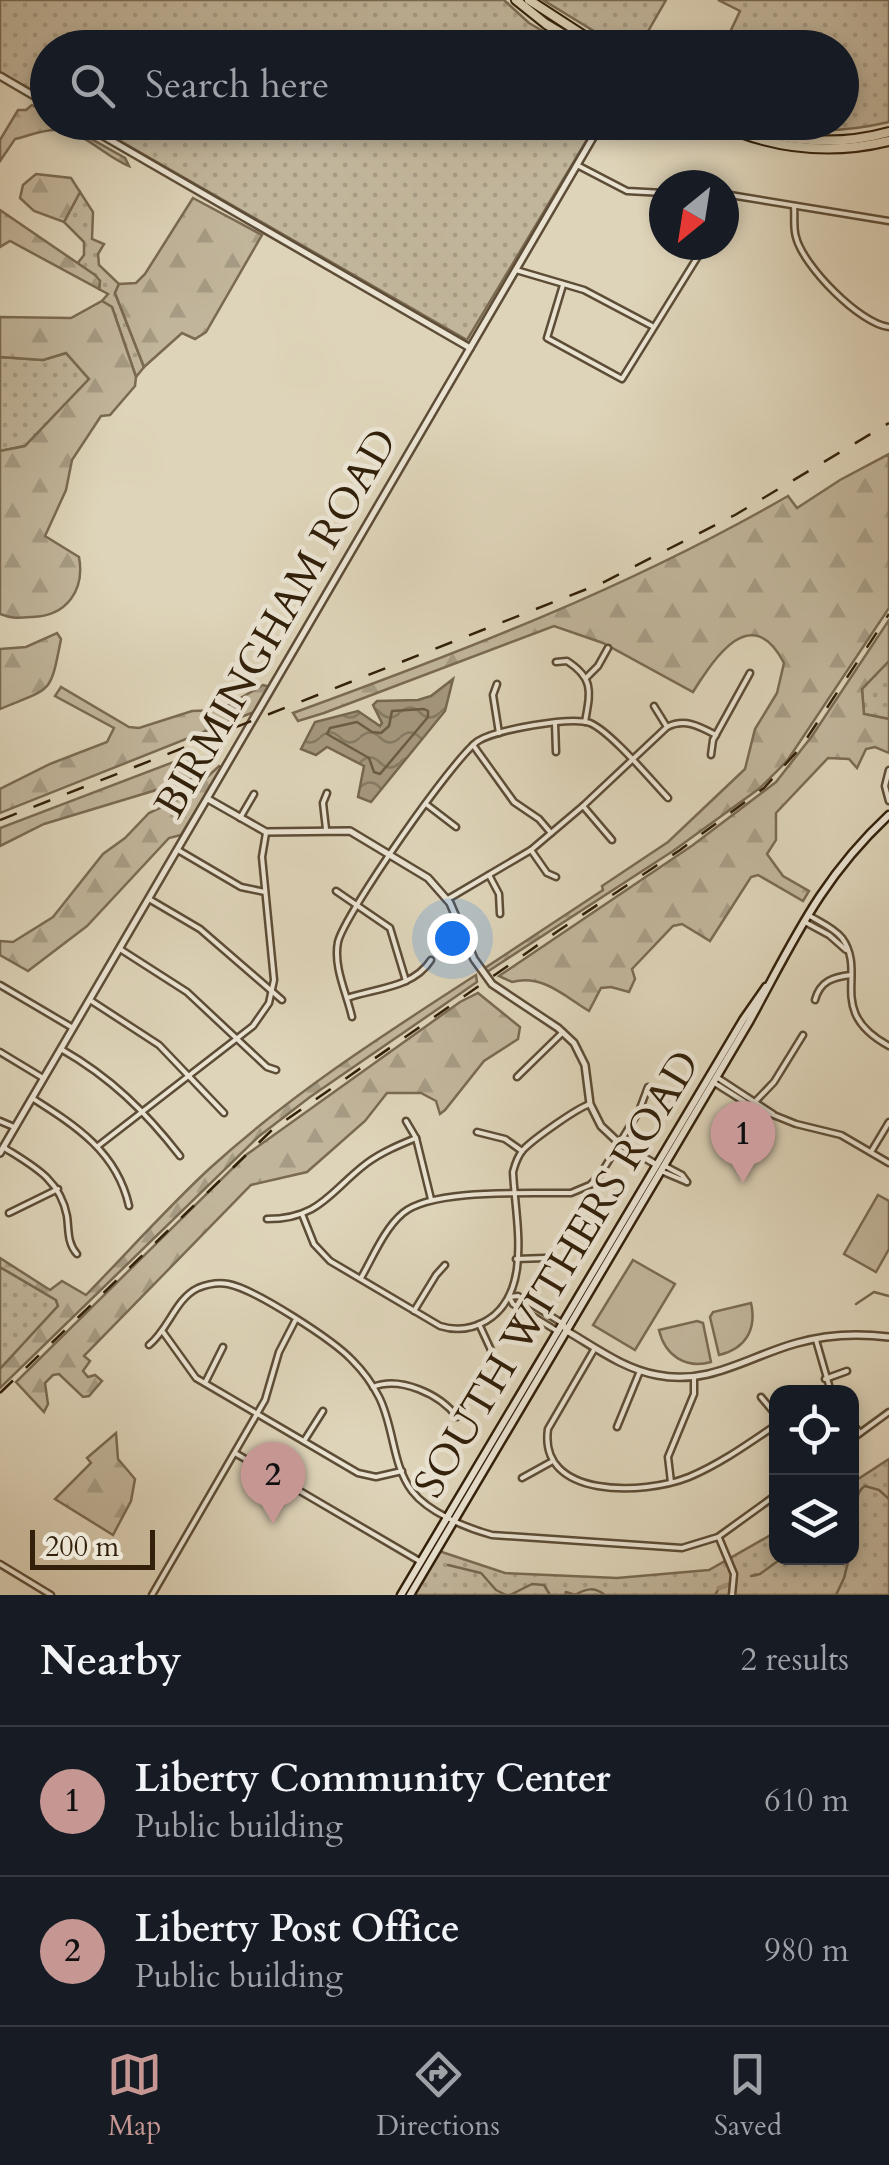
<!DOCTYPE html>
<style>
body{margin:0;font-family:Cardo,serif;background:#242831;color:#f1f3f6}
.controls{position:absolute;right:30px;bottom:30px;display:grid;overflow:hidden;border-radius:20px;box-shadow:0 5px 15px #0003}
.controls button{width:90px;height:90px;display:grid;place-items:center;padding:0;border:0;border-bottom:2px solid #363941;background:#171b24;color:#f1f3f6;font:50px sans-serif}
.compass{position:absolute;left:649px;top:170px;width:90px;height:90px;border-radius:50%;background:#171b24;box-shadow:0 5px 15px #0003;rotate:210deg}
.scale{position:absolute;left:30px;bottom:25px;width:125px;box-sizing:border-box;padding-left:10px;border:5px solid #32200a;border-top:0;font-size:28px;line-height:35px;white-space:nowrap;color:#32200a;-webkit-text-stroke:8px #eae3d2;paint-order:stroke}
.you{position:absolute;left:452px;top:938px;width:35px;height:35px;margin:-25px;border:8px solid #fff;border-radius:50%;background:#1a73e8;box-shadow:0 0 0 15px #1a73e833}
.badge{display:grid;place-items:center;width:65px;height:65px;border-radius:50%;background:#c59692;color:#111;font-size:32px;font-weight:700}
.pin{position:absolute;translate:-50% -82px;filter:drop-shadow(0 2px 5px #0008)}
.pin::after{content:'';position:absolute;top:52px;width:35px;height:30px;background:inherit;clip-path:polygon(0 0,100% 0,50% 100%)}
.list{margin:0;padding:0;list-style:none}
h2{display:flex;justify-content:space-between;align-items:center;height:130px;margin:0;padding:0 40px;font-size:42px}
h2 small{font-size:32px;font-weight:400;color:#9ea1a6}
.list li{display:grid;grid-template-columns:65px 1fr auto;gap:30px;align-items:center;box-sizing:border-box;height:150px;padding:0 40px;border-top:2px solid #363941}
.list b{display:block;font-size:38px;white-space:nowrap}
.list p{margin:0;font-size:32px;white-space:nowrap;color:#9ea1a6}
.list em{font-size:32px;font-style:normal;color:#9ea1a6}
.icon{flex:none;width:55px;height:55px;fill:none;stroke:currentColor;stroke-width:2;stroke-linecap:round;stroke-linejoin:round}
.map{position:relative;flex:none;width:889px;height:1595px;overflow:hidden}
.search{position:absolute;background:#171b24;box-shadow:0 5px 15px #0003;left:30px;right:30px;top:30px;height:110px;display:flex;align-items:center;gap:25px;box-sizing:border-box;padding:0 35px;border-radius:55px;color:#9ea1a6;font-size:38px}
.sheet{height:430px;background:#171b24}
nav{display:flex;justify-content:space-around;align-items:center;box-sizing:border-box;height:140px;border-top:2px solid #363941;background:#171b24;font-size:28px;color:#9ea1a6}
nav a{display:grid;justify-items:center;gap:5px}
nav .on{color:#c59692}
.map>svg:first-child{display:block}
.green{fill:url(#green-dots);stroke:#7a6a52;stroke-width:2.5}
.forest{fill:url(#forest-firs);stroke:#7a6a52;stroke-width:2.5}
.pitch{fill:#c1b59b;stroke:#7a6a52;stroke-width:2.5}
.water{fill:url(#water-waves);stroke:#766750;stroke-width:2.5}
.lines{fill:none;stroke-linecap:round;stroke-linejoin:round}
.shore{stroke:#6b5c44;stroke-width:2.5}
.stream{stroke:#766750;stroke-width:2.5}
.canal{stroke:#a4977e;stroke-width:5}
.minor-casing{stroke:#5d4d36;stroke-width:9}
.tertiary-casing{stroke:#5d4d36;stroke-width:10}
.secondary-casing{stroke:#32200a;stroke-width:11}
.primary-casing{stroke:#32200a;stroke-width:12}
.minor{stroke:#eae3d2;stroke-width:4}
.tertiary{stroke:#eae3d2;stroke-width:5}
.secondary{stroke:#eae3d2;stroke-width:6}
.primary{stroke:#ded4b9;stroke-width:8}
.rail{stroke:#32200a;stroke-width:2.5;stroke-dasharray:18 18;stroke-linecap:butt}
.labels{text-anchor:middle;dominant-baseline:central;stroke-width:9;stroke-linejoin:round;paint-order:stroke}
.street-label{font-size:42px;fill:#32200a;stroke:#eae3d2}
</style>
<div class="map">
<svg width="889" height="1595" viewBox="0 0 889 1595">
<defs>
<pattern id="green-dots" width="8" height="8" patternUnits="userSpaceOnUse" patternTransform="scale(2.5)"><rect width="8" height="8" fill="#c1b59b"/><path d="M2 2h.1M6 6h.1" fill="none" stroke="#a69b84" stroke-width="1.8" stroke-linecap="round"/></pattern>
<pattern id="forest-firs" width="22" height="20" patternUnits="userSpaceOnUse" patternTransform="scale(2.5)"><rect width="22" height="20" fill="#c1b59b"/><path d="M5 1l3.5 6h-7zM16 11l3.5 6h-7z" fill="#a69b84"/></pattern>
<pattern id="water-waves" width="16" height="10" patternUnits="userSpaceOnUse" patternTransform="scale(2.5)"><rect width="16" height="10" fill="#a4977e"/><path d="M0 5q4-4 8 0t8 0" fill="none" stroke="#867b65"/></pattern>
</defs>
<rect width="100%" height="100%" fill="#ded4b9"/>
<filter id="stains"><feTurbulence type="fractalNoise" baseFrequency=".002" numOctaves="4"/><feColorMatrix values="0 0 0 0 .2 0 0 0 0 .09 0 0 0 0 .02 0 0 0 .5 -.17"/></filter>
<radialGradient id="worn" r=".72"><stop offset=".6" stop-color="#630" stop-opacity="0"/><stop offset="1" stop-color="#630" stop-opacity=".3"/></radialGradient>
<!-- green -->
<g class="green">
<polygon points="0,0 504,0 529,23 570,47 48,48 47,99 0,72"/>
<polygon points="543,0 666,0 639,47 620,47"/>
<path d="M 718,0 L 889,0 L 889,122 C 847,132 806,134 765,123 L 842,122 L 842,48 L 723,47 L 740,11 Z"/>
<polygon points="89,123 597,123 467,340"/>
<polygon points="80,192 93,212 92,239 104,244 98,254 99,265 119,284 115,293 144,367 136,377 112,307 102,301 108,294 99,289 100,281 77,264 84,255 84,242 64,222"/>
<polygon points="66,353 89,379 25,446 0,451 0,357 43,360"/>
<polygon points="889,660 889,719 864,714 862,689"/>
<polygon points="0,1267 56,1300 58,1306 0,1369"/>
<polygon points="889,1459 889,1595 414,1595 439,1551 505,1573 617,1578 709,1570 776,1532 776,1558 852,1558 852,1483"/>
</g>
<!-- forest -->
<g class="forest">
<path d="M 32,105 L 47,114 L 48,122 L 63,123 L 125,158 L 129,166 C 105,157 82,129 55,130 C 42,130 28,136 15,139 L 0,161 L 0,140 L 18,110 L 26,110 Z"/>
<polygon points="36,174 71,178 80,192 64,222 34,211 20,198 23,185"/>
<polygon points="193,198 262,235 206,332 195,339 182,333 144,367 115,293 119,284 136,283 145,274"/>
<polygon points="0,210 95,275 100,281 99,289 10,241 0,247"/>
<path d="M 102,301 L 112,307 L 136,377 L 135,386 L 110,415 L 101,416 L 72,460 L 66,490 L 45,536 L 79,557 C 85,590 67,616 32,617 C 20,618 11,619 0,614 L 0,451 L 25,446 L 89,379 L 66,353 L 43,360 L 0,357 L 0,317 L 71,318 Z"/>
<path d="M 889,454 L 889,608 L 787,761 L 760,788 L 673,851 L 487,972 L 485,968 L 603,890 L 602,886 L 668,842 L 745,769 L 755,729 L 777,693 L 784,663 C 751,600 714,659 693,692 L 603,643 L 554,626 L 324,713 L 298,721 L 293,713 C 466,650 628,588 788,496 L 797,508 L 840,480 Z"/>
<path d="M 889,620 L 889,661 L 862,689 L 864,714 L 889,719 L 889,753 L 875,747 L 866,749 L 857,768 L 849,759 L 828,758 L 776,813 L 776,840 L 767,854 L 783,876 L 809,891 L 803,901 L 758,875 L 751,877 L 710,941 L 682,924 L 673,926 L 632,969 L 635,979 L 629,992 L 611,987 L 601,988 L 589,1011 C 563,995 542,974 512,982 L 499,976 L 693,845 L 776,782 L 812,736 Z"/>
<path d="M 57,633 L 61,639 C 50,696 52,687 0,709 L 0,649 L 26,647 Z"/>
<polygon points="263,685 270,687 254,712 0,813 0,789 50,764 107,742 114,728 55,696 61,687 129,727 139,728 192,711 220,710"/>
<polygon points="192,755 205,771 186,781 44,824 0,846 0,828"/>
<polygon points="219,766 222,768 181,835 169,838 87,926 28,971 0,955 0,941 13,942 53,917 103,854 125,838 149,813 189,794"/>
<path d="M 476,975 L 477,982 L 310,1097 L 258,1137 L 0,1388 L 0,1369 L 58,1306 L 56,1300 L 0,1267 L 0,1258 L 50,1290 L 62,1281 L 86,1295 C 127,1253 166,1209 209,1169 C 291,1094 383,1035 476,975 Z"/>
<polygon points="478,993 520,1027 518,1039 484,1061 445,1110 440,1114 436,1101 421,1093 387,1093 365,1121 307,1172 251,1185 84,1356 90,1361 83,1371 88,1377 95,1375 102,1381 89,1396 83,1397 59,1374 53,1375 45,1383 48,1404 44,1412 16,1382 246,1155 460,1002"/>
<polygon points="116,1433 118,1459 135,1479 131,1501 113,1535 55,1499 91,1463 87,1458"/>
</g>
<!-- pitch -->
<g class="pitch">
<polygon points="878,1195 889,1201 889,1249 876,1272 844,1254"/>
<polygon points="633,1260 675,1284 635,1350 593,1325"/>
<path d="M 751,1303 C 757,1330 745,1349 719,1355 L 710,1317 L 713,1312 Z"/>
<path d="M 697,1321 L 703,1323 L 711,1362 C 686,1369 665,1356 659,1330 Z"/>
</g>
<!-- water -->
<polygon class="water" points="453,679 445,711 371,802 358,797 364,766 327,747 316,755 301,749 315,722 358,711 380,726 382,723 373,705 377,701 418,700 431,696"/>
<g class="lines">
<!-- shore -->
<polygon class="shore" points="424,709 428,711 428,717 380,774 374,772 369,758 327,734 330,728 357,722 372,732 381,733 389,726 392,711"/>
<!-- stream -->
<g class="stream">
<polyline points="856,1304 874,1292 889,1296"/>
<path d="M 852,1514 C 860,1505 854,1492 865,1486 L 879,1490 L 889,1499"/>
<polyline points="852,1535 852,1545"/>
<polyline points="448,1565 481,1573 496,1590 506,1595"/>
<polyline points="751,1576 760,1574 782,1558"/>
<polyline points="510,1595 532,1584 544,1585 550,1595"/>
<path d="M 565,1595 L 566,1592 L 575,1595 C 587,1588 594,1587 605,1595"/>
<polyline points="715,1595 719,1588"/>
<polyline points="836,1595 844,1578 849,1558"/>
</g>
<!-- canal -->
<polyline class="canal" points="719,1588 728,1585"/>
<defs>
<g id="minor">
<polyline points="577,165 627,191 664,193"/>
<polyline points="724,194 889,221"/>
<path d="M 794,206 C 795,216 793,228 796,237 C 803,266 860,324 889,327"/>
<polyline points="516,270 584,290 652,326"/>
<polyline points="563,285 547,338 622,379 705,245"/>
<path d="M 556,662 L 567,661 C 595,679 590,693 585,722"/>
<polyline points="586,678 598,666 608,648"/>
<polyline points="497,684 493,695 499,733"/>
<polyline points="654,706 667,727"/>
<polyline points="555,723 556,752"/>
<polyline points="473,745 514,802 539,819 551,833"/>
<polyline points="711,755 713,740 750,673"/>
<polyline points="889,770 885,786 889,801"/>
<polyline points="426,804 456,827"/>
<polyline points="583,806 612,840"/>
<polyline points="240,818 254,794"/>
<polyline points="326,829 323,803 327,793"/>
<polyline points="178,850 241,887 265,892"/>
<polyline points="531,850 547,873 556,877"/>
<polyline points="489,875 499,894 500,914"/>
<polyline points="336,891 390,928 406,981"/>
<polyline points="149,899 200,929 282,1000"/>
<path d="M 448,899 L 531,850 L 583,806 L 667,727 C 685,718 699,726 716,735"/>
<path d="M 810,916 C 820,922 834,928 842,938 C 868,974 825,1011 889,1046"/>
<polyline points="805,922 829,935 846,950"/>
<polyline points="120,949 187,992 267,1067 276,1070"/>
<polyline points="0,985 73,1028"/>
<path d="M 347,998 C 376,988 413,988 431,960"/>
<polyline points="90,1000 159,1045 224,1113"/>
<path d="M 815,1000 C 820,981 833,977 851,975"/>
<path d="M 352,1017 C 347,994 333,967 338,942 C 344,915 454,757 478,741 C 495,730 571,716 590,723 C 611,732 650,779 668,798"/>
<path d="M 61,1049 C 110,1077 145,1111 180,1156"/>
<polyline points="0,1052 43,1078"/>
<polyline points="517,1077 563,1032"/>
<polyline points="718,1078 773,1114"/>
<polyline points="713,1082 751,1106 796,1124 841,1135 889,1163"/>
<path d="M 32,1098 C 76,1126 117,1152 129,1206"/>
<polyline points="751,1106 774,1082 803,1035"/>
<polyline points="0,1121 14,1127"/>
<polyline points="406,1121 416,1138 431,1199"/>
<polyline points="477,1132 505,1139 522,1151"/>
<polyline points="98,1146 253,1026 269,1003 274,980 262,857 266,833"/>
<path d="M 3,1147 C 33,1166 60,1179 67,1216 C 69,1230 67,1243 77,1254"/>
<polyline points="871,1152 889,1122"/>
<polyline points="665,1166 682,1175 687,1182"/>
<polyline points="661,1171 687,1182"/>
<polyline points="9,1213 58,1189"/>
<path d="M 302,1214 L 314,1244 L 330,1261 L 440,1326 C 456,1331 472,1329 486,1321 C 534,1293 515,1218 513,1172 C 515,1164 517,1157 523,1150 C 532,1140 577,1108 590,1104"/>
<path d="M 267,1219 C 320,1219 330,1191 367,1163 C 382,1152 399,1145 416,1138"/>
<polyline points="516,1259 545,1258"/>
<path d="M 361,1278 C 373,1257 384,1229 403,1213 C 433,1188 531,1194 571,1193 L 590,1185 L 600,1175 L 639,1111 L 648,1087"/>
<polyline points="509,1297 518,1296 562,1323"/>
<polyline points="509,1297 513,1304 557,1331"/>
<polyline points="414,1311 436,1275 445,1265"/>
<polyline points="479,1324 491,1350"/>
<polyline points="163,1332 196,1378 358,1473 376,1477 402,1471"/>
<polyline points="816,1340 831,1392"/>
<path d="M 149,1345 C 169,1329 175,1299 198,1288 C 208,1284 218,1282 228,1284 C 255,1289 333,1340 352,1360 C 363,1371 372,1383 379,1397 C 394,1426 392,1465 412,1491 C 428,1512 466,1528 492,1535 L 682,1548 L 718,1537 L 776,1495"/>
<path d="M 595,1348 L 548,1429 C 538,1499 644,1495 689,1477 C 720,1464 748,1444 776,1425"/>
<polyline points="825,1379 847,1371"/>
<polyline points="205,1383 223,1347"/>
<path d="M 373,1387 C 400,1376 440,1394 457,1417"/>
<polyline points="761,1397 776,1415"/>
<polyline points="852,1423 860,1433"/>
<polyline points="617,1427 640,1371"/>
<polyline points="852,1439 889,1412"/>
<polyline points="304,1441 323,1411"/>
<polyline points="235,1453 421,1562"/>
<polyline points="522,1478 551,1462"/>
<polyline points="671,1482 668,1457 694,1394 694,1377"/>
<polyline points="719,1538 734,1574 732,1595"/>
<polyline points="0,1564 51,1595"/>
<polyline points="152,1595 265,1400 279,1352 295,1321"/>
</g>
<g id="tertiary">
<polyline points="0,76 48,104"/>
<polyline points="79,122 470,348"/>
<polyline points="208,799 266,832 350,831 428,878 450,903 474,959 492,984 558,1028 574,1043 585,1065 590,1104 601,1126 619,1143 657,1165"/>
<polyline points="0,1153 602,122"/>
<path d="M 562,1323 L 567,1331 C 596,1348 624,1369 657,1375 C 709,1386 749,1356 797,1343 C 828,1334 857,1333 889,1337"/>
</g>
<g id="secondary">
<polyline points="401,1595 743,1020 766,987"/>
<path d="M 410,1595 L 749,1022 C 793,942 820,879 889,815"/>
</g>
<g id="primary">
<polyline points="516,0 546,24 586,48"/>
<polyline points="529,0 603,48"/>
<path d="M 714,122 C 771,149 828,156 889,141"/>
<path d="M 735,122 C 783,143 838,146 889,132"/>
</g>
</defs>
<!-- minor casing -->
<use href="#minor" class="minor-casing"/>
<!-- tertiary casing -->
<use href="#tertiary" class="tertiary-casing"/>
<!-- secondary casing -->
<use href="#secondary" class="secondary-casing"/>
<!-- primary casing -->
<use href="#primary" class="primary-casing"/>
<!-- minor -->
<use href="#minor" class="minor"/>
<!-- tertiary -->
<use href="#tertiary" class="tertiary"/>
<!-- secondary -->
<use href="#secondary" class="secondary"/>
<!-- primary -->
<use href="#primary" class="primary"/>
<!-- rail -->
<g class="rail">
<polyline points="0,820 602,583 735,515 889,423"/>
<polyline points="0,1393 273,1129 558,931 680,850 764,788 801,747 889,614"/>
</g>
</g>
<g class="labels">
<!-- street labels -->
<g class="street-label">
<text transform="translate(276 623) rotate(-60)">BIRMINGHAM ROAD</text>
<text transform="translate(557 1274) rotate(-59)">SOUTH WITHERS ROAD</text>
</g>
</g>
<rect width="100%" height="100%" filter="url(#stains)"/>
<rect width="100%" height="100%" fill="url(#worn)"/>
</svg>
<div class="controls">
<button><svg class="icon" aria-label="locate" viewBox="0 0 24 24"><circle cx="12" cy="12" r="6"/><path d="M12 2v4M12 18v4M2 12h4M18 12h4"/></svg></button>
<button><svg class="icon" aria-label="layers" viewBox="0 0 24 24"><path d="M12 4l9 5-9 5-9-5zM3 14l9 5 9-5"/></svg></button>
</div>
<svg class="compass" viewBox="-18 -18 36 36"><path d="M0-13l5 13h-10z" fill="#e53935"/><path d="M0 13l5-13h-10z" fill="#9ea1a6"/></svg>
<div class="scale">200 m</div>
<div class="you"></div>
<div class="pin badge" style="left:743px;top:1183px">1</div>
<div class="pin badge" style="left:273px;top:1524px">2</div>
<div class="search"><svg class="icon" aria-label="search" viewBox="0 0 24 24"><circle cx="10" cy="10" r="6"/><path d="M15 15l6 6"/></svg>Search here</div>
</div>
<section class="sheet">
<h2>Nearby<small>2 results</small></h2>
<ul class="list">
<li><span class="badge">1</span><div><b>Liberty Community Center</b><p>Public building</p></div><em>610 m</em></li>
<li><span class="badge">2</span><div><b>Liberty Post Office</b><p>Public building</p></div><em>980 m</em></li>
</ul>
</section>
<nav>
<a class="on"><svg class="icon" aria-label="map" viewBox="0 0 24 24"><path d="M3 6l6-2 6 2 6-2v14l-6 2-6-2-6 2zM9 4v14M15 6v14"/></svg>Map</a>
<a><svg class="icon" aria-label="directions" viewBox="0 0 24 24"><path d="M12 3l9 9-9 9-9-9zM9 14v-3h6M13 9l2 2-2 2"/></svg>Directions</a>
<a><svg class="icon" aria-label="saved" viewBox="0 0 24 24"><path d="M7 4h10v16l-5-4-5 4z"/></svg>Saved</a>
</nav>
